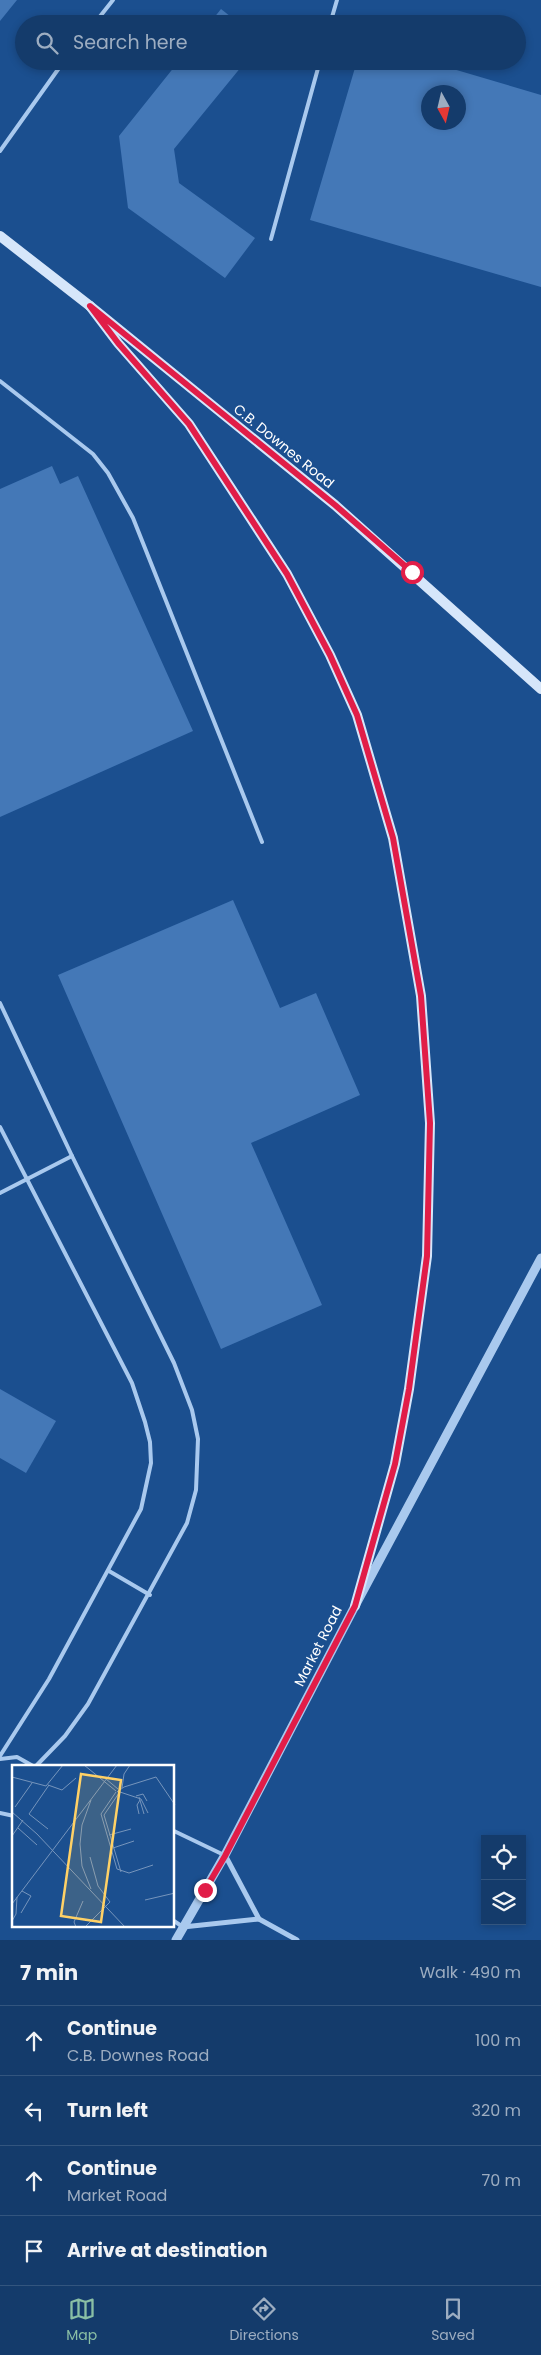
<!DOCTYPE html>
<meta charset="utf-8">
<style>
body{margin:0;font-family:Poppins,sans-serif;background:#214673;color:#f1f3f6}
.controls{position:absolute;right:15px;bottom:15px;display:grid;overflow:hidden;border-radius:0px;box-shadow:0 2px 8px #0003}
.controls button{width:45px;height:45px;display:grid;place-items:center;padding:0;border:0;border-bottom:1px solid #33557e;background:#143b6b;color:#f1f3f6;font:25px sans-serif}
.compass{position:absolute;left:421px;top:85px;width:45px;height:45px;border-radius:50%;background:#143b6b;box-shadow:0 2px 8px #0003;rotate:172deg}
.stop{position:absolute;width:15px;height:15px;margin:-11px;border:4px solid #e11d48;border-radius:50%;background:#fff}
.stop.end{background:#e11d48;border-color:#fff;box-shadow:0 1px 5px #0008}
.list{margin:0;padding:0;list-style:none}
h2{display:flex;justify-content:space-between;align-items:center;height:65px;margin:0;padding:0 20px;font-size:21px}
h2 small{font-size:16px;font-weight:400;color:#9dadc1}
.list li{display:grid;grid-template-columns:32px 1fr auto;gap:15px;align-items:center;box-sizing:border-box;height:70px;padding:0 20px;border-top:1px solid #33557e}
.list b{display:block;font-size:19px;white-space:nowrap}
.list p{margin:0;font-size:16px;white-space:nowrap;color:#9dadc1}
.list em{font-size:16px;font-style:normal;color:#9dadc1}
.icon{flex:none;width:28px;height:28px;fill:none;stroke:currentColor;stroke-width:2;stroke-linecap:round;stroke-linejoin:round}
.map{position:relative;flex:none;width:541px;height:1940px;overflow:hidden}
.search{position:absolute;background:#143b6b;box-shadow:0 2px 8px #0003;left:15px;right:15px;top:15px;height:55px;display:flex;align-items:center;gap:12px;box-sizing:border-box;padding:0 18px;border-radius:28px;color:#9dadc1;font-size:19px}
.sheet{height:345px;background:#143b6b}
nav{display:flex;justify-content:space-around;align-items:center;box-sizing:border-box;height:70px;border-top:1px solid #33557e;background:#143b6b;font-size:14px;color:#9dadc1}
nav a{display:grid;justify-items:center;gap:2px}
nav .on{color:#8abfa5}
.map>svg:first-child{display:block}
.building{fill:#4478b7;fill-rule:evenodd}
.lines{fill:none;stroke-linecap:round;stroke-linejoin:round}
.service{stroke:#a9c9ee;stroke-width:4}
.minor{stroke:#a9c9ee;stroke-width:5}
.tertiary{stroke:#a9c9ee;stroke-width:9}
.secondary{stroke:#d6e6fa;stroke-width:10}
.route{stroke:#e11d48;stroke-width:6}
.labels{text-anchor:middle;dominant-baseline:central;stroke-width:4.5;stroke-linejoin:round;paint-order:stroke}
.street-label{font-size:14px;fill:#fff;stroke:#1b4f8f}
.inset-road{fill:none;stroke:#7695bc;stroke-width:1}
.view{fill:#ffd166;fill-opacity:0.15;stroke:#ffd166;stroke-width:2.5}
.inset-edge{fill:none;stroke:#fff;stroke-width:2.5}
</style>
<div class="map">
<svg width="541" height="1940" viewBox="0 0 541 1940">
<rect width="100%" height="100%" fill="#1b4f8f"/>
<!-- building -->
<g class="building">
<polygon points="0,0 17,0 0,21"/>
<polygon points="221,9 240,24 209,24"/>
<polygon points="179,61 246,61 174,149 179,183 255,238 225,278 128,208 119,136"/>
<path d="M 357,61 L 426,61 L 541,95 L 541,287 L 310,220 ZM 428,92 L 458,92 L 458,122 L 428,122 Z"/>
<polygon points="52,466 60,484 78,476 193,731 0,817 0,489"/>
<polygon points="233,900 280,1008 316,993 360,1095 251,1143 322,1305 221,1349 58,975"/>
<polygon points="0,1389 56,1421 26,1473 0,1458"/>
</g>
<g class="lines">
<!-- service -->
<g class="service">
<polyline points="94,24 113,0"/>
<polyline points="330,24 337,0"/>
<polyline points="0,151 64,61"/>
<polyline points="271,239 320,61"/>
<polyline points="0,381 93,454 108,473 133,518 262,842"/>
<polyline points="0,1003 72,1156 174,1363 192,1410 198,1439 196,1490 187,1523 88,1704 65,1736 36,1766"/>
<polyline points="0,1127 132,1383 145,1422 150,1442 151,1463 141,1509 49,1679 0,1756"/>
<polyline points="0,1193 72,1156"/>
<polyline points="109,1571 150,1595"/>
<polyline points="0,1759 17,1757 33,1766"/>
<polyline points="0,1813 14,1816"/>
<polyline points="174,1831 224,1855"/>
<polyline points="174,1921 183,1927"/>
</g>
<!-- minor -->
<g class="minor">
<polyline points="225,1855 259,1919 297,1940"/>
<polyline points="183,1927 259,1919"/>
</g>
<!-- tertiary -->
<polyline class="tertiary" points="176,1940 225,1855 355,1606 541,1258"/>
<!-- secondary -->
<g class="secondary">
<polyline points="0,236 90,306 335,505 541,689"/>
<polyline points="90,306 118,343 189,424 287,574 330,655 357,715 393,838 421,996 430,1123 427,1256 409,1389 395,1464 355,1606"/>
</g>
</g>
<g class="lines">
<!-- route -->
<polyline class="route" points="205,1890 225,1856 355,1606 395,1464 409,1389 427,1256 430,1123 421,996 393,838 357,715 330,655 287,574 189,424 118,343 90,306 335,505 412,572"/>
</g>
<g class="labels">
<!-- street labels -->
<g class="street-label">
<text transform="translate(284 446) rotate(39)">C.B. Downes Road</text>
<text transform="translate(318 1646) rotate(-63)">Market Road</text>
</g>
</g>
<!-- overview -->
<g transform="translate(12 1765)">
<rect width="162" height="162" fill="#1b4f8f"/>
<path class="inset-road" d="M 72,0 L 104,26M 0,12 L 34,21 L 51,0M 94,14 L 106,24M 36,20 L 50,25 L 64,13M 110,23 L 112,9 L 118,0M 108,24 L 105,27 L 112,22 L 144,12 L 163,40M 104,27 L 89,49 L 105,104 L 117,108 L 141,100M 108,27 L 129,34 L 136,48M 107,28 L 92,50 L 109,107M 124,31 L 131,29 L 135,36M 127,32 L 132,49M 79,35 L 70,60 L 68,79 L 70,101 L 79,124M 3,42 L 20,18M 0,47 L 25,69 L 113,162M 127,49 L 125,40 L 128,35M 6,63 L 25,80M 36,64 L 17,49 L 37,20M 97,70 L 119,64M 0,71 L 11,55M 101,83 L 122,76M 133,135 L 163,128M 0,139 L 105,0M 9,148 L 19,131 L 10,126M 0,156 L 4,149 L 5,132M 64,162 L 62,157 L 71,136M 73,162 L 98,137 L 86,121 L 78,92"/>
<path class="view" d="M 69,9 L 109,15 L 89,157 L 49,151 Z"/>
<rect width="162" height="162" class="inset-edge"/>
</g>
</svg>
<div class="controls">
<button><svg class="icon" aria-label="locate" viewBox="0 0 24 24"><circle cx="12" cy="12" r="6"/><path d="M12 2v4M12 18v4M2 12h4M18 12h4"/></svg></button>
<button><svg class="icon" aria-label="layers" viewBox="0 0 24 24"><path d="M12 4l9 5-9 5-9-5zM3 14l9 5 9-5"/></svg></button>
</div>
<svg class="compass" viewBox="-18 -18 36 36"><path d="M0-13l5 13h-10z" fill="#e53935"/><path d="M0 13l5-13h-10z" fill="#9dadc1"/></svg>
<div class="stop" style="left:412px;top:572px"></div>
<div class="stop end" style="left:205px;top:1890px"></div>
<div class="search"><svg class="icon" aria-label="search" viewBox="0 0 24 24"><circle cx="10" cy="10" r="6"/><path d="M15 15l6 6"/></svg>Search here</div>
</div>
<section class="sheet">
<h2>7 min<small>Walk · 490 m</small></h2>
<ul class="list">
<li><svg class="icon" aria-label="ahead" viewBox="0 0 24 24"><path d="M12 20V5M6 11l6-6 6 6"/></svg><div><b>Continue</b><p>C.B. Downes Road</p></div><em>100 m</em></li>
<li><svg class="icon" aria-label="left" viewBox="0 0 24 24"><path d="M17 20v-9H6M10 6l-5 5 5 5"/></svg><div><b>Turn left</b></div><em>320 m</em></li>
<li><svg class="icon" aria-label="ahead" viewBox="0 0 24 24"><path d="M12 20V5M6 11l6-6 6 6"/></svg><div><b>Continue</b><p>Market Road</p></div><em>70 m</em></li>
<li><svg class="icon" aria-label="arrive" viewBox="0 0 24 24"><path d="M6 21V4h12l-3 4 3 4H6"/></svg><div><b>Arrive at destination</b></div></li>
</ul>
</section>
<nav>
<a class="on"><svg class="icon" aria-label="map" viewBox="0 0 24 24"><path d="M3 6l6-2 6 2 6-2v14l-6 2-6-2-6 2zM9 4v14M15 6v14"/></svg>Map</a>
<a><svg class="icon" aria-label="directions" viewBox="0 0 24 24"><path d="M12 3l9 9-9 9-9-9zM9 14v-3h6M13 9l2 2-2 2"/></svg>Directions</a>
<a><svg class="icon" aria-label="saved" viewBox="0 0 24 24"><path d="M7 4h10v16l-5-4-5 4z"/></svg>Saved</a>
</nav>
